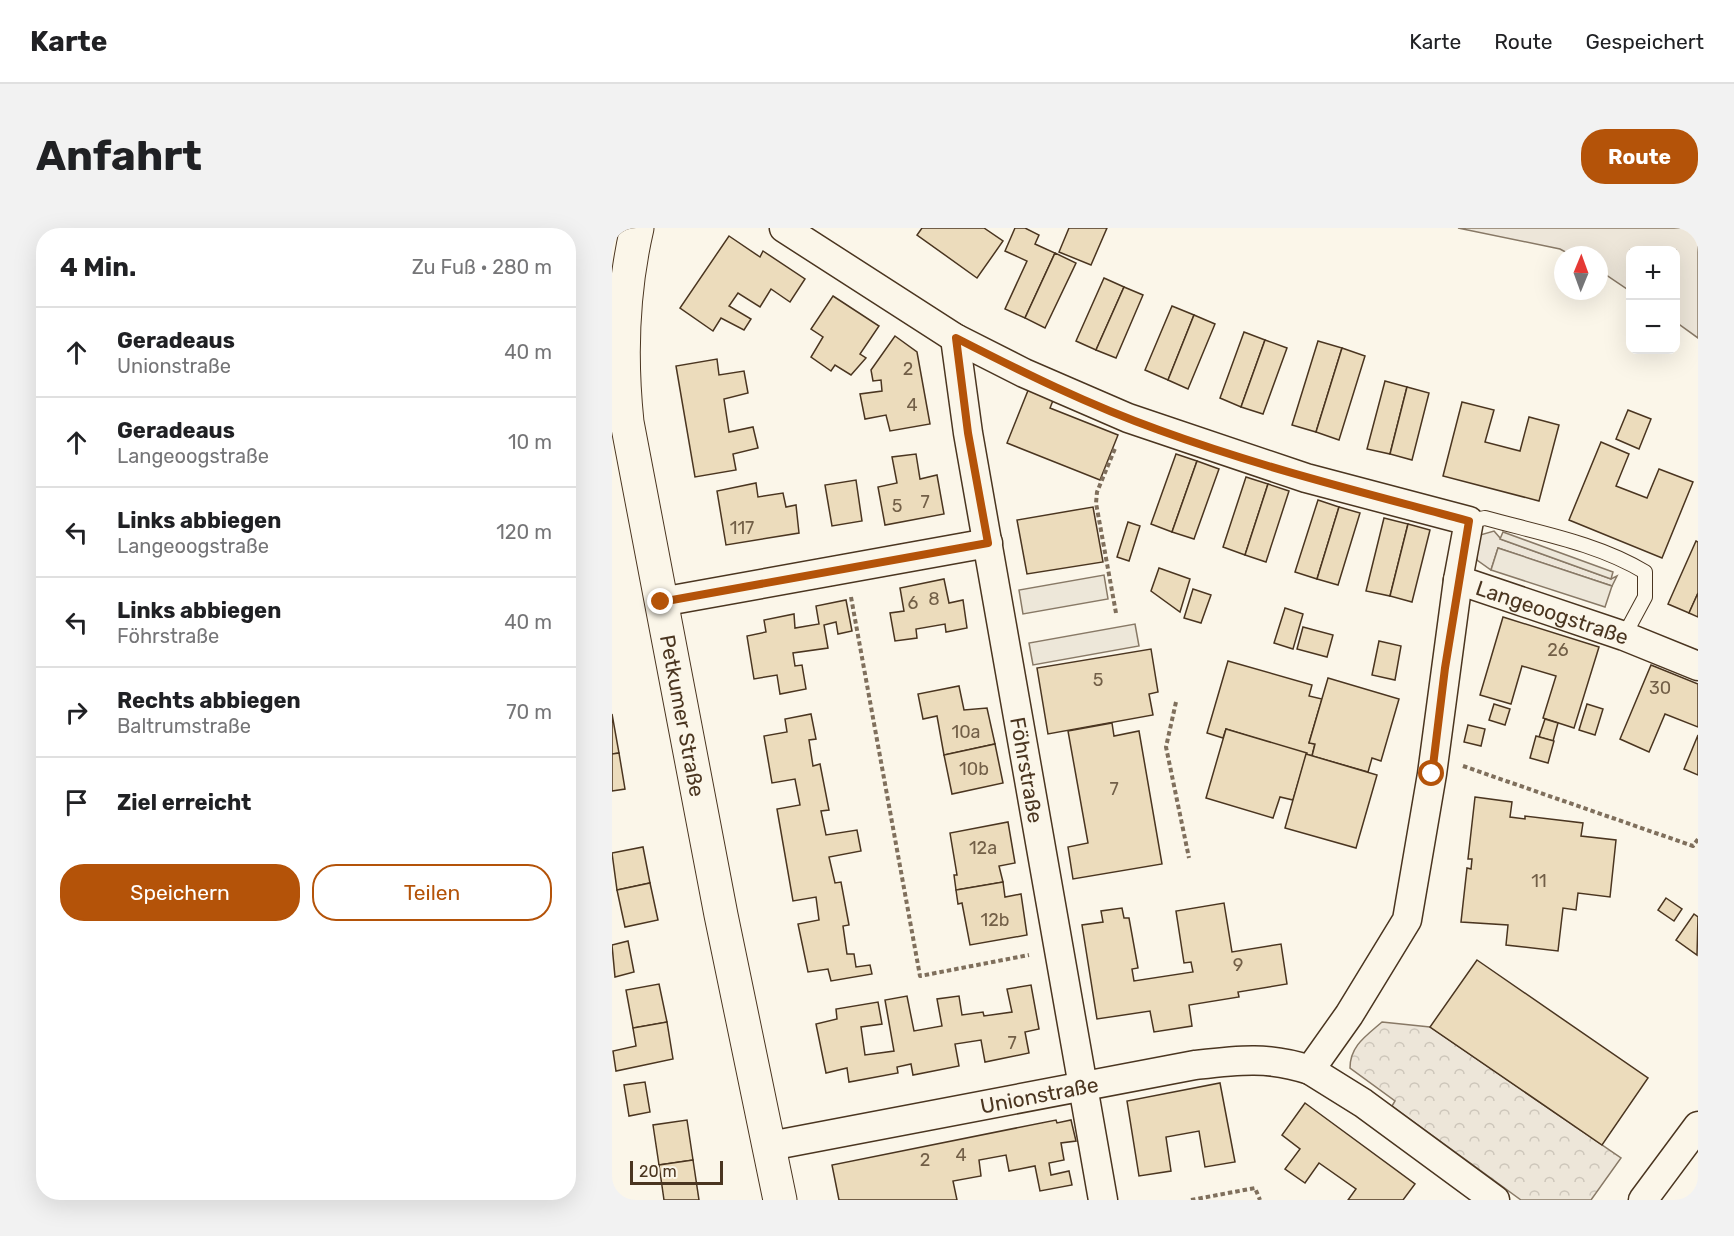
<!DOCTYPE html>
<html lang="de">
<meta charset="utf-8">
<style>
body{margin:0;font-family:Rubik,sans-serif;background:#f2f2f2;color:#202124}
.controls{position:absolute;right:18px;top:18px;display:grid;overflow:hidden;border-radius:12px;box-shadow:0 6px 24px #0002}
.controls button{width:54px;height:54px;display:grid;place-items:center;padding:0;border:0;border-bottom:2px solid #e0e0e0;background:#fff;color:#202124;font:30px sans-serif}
.compass{position:absolute;left:942px;top:18px;width:54px;height:54px;border-radius:50%;background:#fff;box-shadow:0 6px 24px #0002;rotate:1deg}
.scale{position:absolute;left:18px;bottom:15px;width:93px;box-sizing:border-box;padding-left:6px;border:3px solid #4a3520;border-top:0;font-size:16px;line-height:21px;white-space:nowrap;color:#4a3520;-webkit-text-stroke:4px #fbf6e9;paint-order:stroke}
.stop{position:absolute;width:18px;height:18px;margin:-14px;border:4px solid #b45309;border-radius:50%;background:#fff}
.stop.end{background:#b45309;border-color:#fff;box-shadow:0 2px 6px #0008}
.list{margin:0;padding:0;list-style:none}
h2{display:flex;justify-content:space-between;align-items:center;height:78px;margin:0;padding:0 24px;font-size:26px}
h2 small{font-size:20px;font-weight:400;color:#757577}
.list li{display:grid;grid-template-columns:39px 1fr auto;gap:18px;align-items:center;box-sizing:border-box;height:90px;padding:0 24px;border-top:2px solid #e0e0e0}
.list b{display:block;font-size:22px;white-space:nowrap}
.list p{margin:0;font-size:20px;white-space:nowrap;color:#757577}
.list em{font-size:20px;font-style:normal;color:#757577}
.actions{display:flex;gap:12px;padding:18px 24px}
.actions a{flex:1;padding:14px 0;border:2px solid #b45309;border-radius:24px;text-align:center;font-size:21px;color:#b45309}
.actions .main{background:#b45309;color:#fff}
.icon{flex:none;width:33px;height:33px;fill:none;stroke:currentColor;stroke-width:2;stroke-linecap:round;stroke-linejoin:round}
.map{position:relative;flex:none;width:1086px;height:972px;overflow:hidden;border-radius:24px}
header{display:flex;align-items:center;gap:36px;box-sizing:border-box;height:84px;padding:0 30px;background:#fff;border-bottom:2px solid #e0e0e0}
header strong{font-size:28px}
nav{display:flex;gap:33px;margin-inline-start:auto;font-size:21px}
.intro{display:flex;align-items:center;justify-content:space-between;box-sizing:border-box;height:144px;padding:0 36px}
h1{margin:0;font-size:42px}
.button{padding:15px 27px;border-radius:24px;background:#b45309;color:#fff;font-size:21px;font-weight:700}
main{display:flex;gap:36px;padding:0 36px}
aside{flex:1;background:#fff;border-radius:24px;box-shadow:0 6px 24px #0002}
.map>svg:first-child{display:block}
.grass{fill:#ede6d9;stroke:#887966;stroke-width:1.5}
.park{fill:url(#park-crowns);stroke:#887966;stroke-width:1.5}
.parking{fill:#ede7d9;stroke:#887966;stroke-width:1.5}
.building{fill:#ecdcbc;stroke:#4a3520;stroke-width:1.5}
.lines{fill:none;stroke-linecap:round;stroke-linejoin:round}
.service-casing{stroke:#4a3520;stroke-width:16}
.minor-casing{stroke:#4a3520;stroke-width:31}
.secondary-casing{stroke:#4a3520;stroke-width:35}
.path{stroke:#7f6f5c;stroke-width:4;stroke-dasharray:4.5 3;stroke-linecap:butt}
.service{stroke:#fbf6e9;stroke-width:14}
.minor{stroke:#fbf6e9;stroke-width:28}
.secondary{stroke:#fbf6e9;stroke-width:33}
.route{stroke:#b45309;stroke-width:8}
.labels{text-anchor:middle;dominant-baseline:central;stroke-width:4.5;stroke-linejoin:round;paint-order:stroke}
.number-label{font-size:18px;fill:#725f47}
.street-label{font-size:21px;fill:#4a3520;stroke:#fbf6e9}
</style>
<header>
<strong>Karte</strong>
<nav><a>Karte</a><a>Route</a><a>Gespeichert</a></nav>
</header>
<div class="intro"><h1>Anfahrt</h1><a class="button">Route</a></div>
<main>
<aside>
<h2>4 Min.<small>Zu Fuß · 280 m</small></h2>
<ul class="list">
<li><svg class="icon" aria-label="ahead" viewBox="0 0 24 24"><path d="M12 20V5M6 11l6-6 6 6"/></svg><div><b>Geradeaus</b><p>Unionstraße</p></div><em>40 m</em></li>
<li><svg class="icon" aria-label="ahead" viewBox="0 0 24 24"><path d="M12 20V5M6 11l6-6 6 6"/></svg><div><b>Geradeaus</b><p>Langeoogstraße</p></div><em>10 m</em></li>
<li><svg class="icon" aria-label="left" viewBox="0 0 24 24"><path d="M17 20v-9H6M10 6l-5 5 5 5"/></svg><div><b>Links abbiegen</b><p>Langeoogstraße</p></div><em>120 m</em></li>
<li><svg class="icon" aria-label="left" viewBox="0 0 24 24"><path d="M17 20v-9H6M10 6l-5 5 5 5"/></svg><div><b>Links abbiegen</b><p>Föhrstraße</p></div><em>40 m</em></li>
<li><svg class="icon" aria-label="right" viewBox="0 0 24 24"><path d="M7 20v-9h11M14 6l5 5-5 5"/></svg><div><b>Rechts abbiegen</b><p>Baltrumstraße</p></div><em>70 m</em></li>
<li><svg class="icon" aria-label="arrive" viewBox="0 0 24 24"><path d="M6 21V4h12l-3 4 3 4H6"/></svg><div><b>Ziel erreicht</b></div></li>
</ul>
<div class="actions"><a class="main">Speichern</a><a>Teilen</a></div>
</aside>
<div class="map">
<svg width="1086" height="972" viewBox="0 0 1086 972">
<defs>
<pattern id="park-crowns" width="20" height="18" patternUnits="userSpaceOnUse" patternTransform="scale(1.5)"><rect width="20" height="18" fill="#ede6d9"/><path d="M2 6a3 3 0 1 1 6 0M12 15a3 3 0 1 1 6 0" fill="none" stroke="#cdc6ba"/></pattern>
</defs>
<rect width="100%" height="100%" fill="#fbf6e9"/>
<!-- grass -->
<g class="grass">
<polygon points="846,0 1086,0 1086,110 1064,94 1064,22 1018,22 1018,63 987,42 987,27 959,27 948,21"/>
<polygon points="882,303 889,311 999,351 1005,348 1000,358 886,320 879,342 865,332 864,320 868,307"/>
</g>
<!-- park -->
<path class="park" d="M 770,794 L 818,799 L 1009,930 L 979,972 L 909,972 L 780,878 L 783,873 L 738,840 C 738,818 754,808 770,794 Z"/>
<!-- parking -->
<g class="parking">
<polygon points="891,304 1001,344 999,351 888,311"/>
<polygon points="886,320 1000,358 993,379 879,342"/>
<polygon points="492,347 496,371 411,386 407,362"/>
<polygon points="523,396 527,418 421,437 417,415"/>
</g>
<!-- building -->
<g class="building">
<polygon points="310,0 372,0 391,13 365,50 305,7"/>
<polygon points="403,0 413,0 427,7 423,16 443,25 413,90 393,81 415,33 393,23"/>
<polygon points="457,0 495,0 479,37 447,24"/>
<polygon points="117,8 148,29 151,23 193,51 178,74 159,61 148,79 126,65 117,78 139,91 132,102 109,90 101,103 68,80"/>
<polygon points="443,25 464,35 433,100 413,90"/>
<polygon points="492,50 512,59 484,122 464,113"/>
<polygon points="512,59 531,67 504,130 484,122"/>
<polygon points="221,68 267,98 248,126 254,130 239,147 223,137 219,143 199,129 211,109 199,101"/>
<polygon points="560,78 582,87 556,152 533,142"/>
<polygon points="582,87 603,96 576,161 556,152"/>
<polygon points="632,104 653,112 629,179 608,170"/>
<polygon points="283,108 305,124 318,196 278,203 274,187 253,191 248,166 270,163 269,152 261,153 259,142"/>
<polygon points="653,112 675,120 651,186 629,179"/>
<polygon points="706,113 730,120 704,204 680,197"/>
<polygon points="730,120 753,128 727,212 704,204"/>
<polygon points="105,131 107,147 132,143 136,165 112,171 117,204 141,199 146,220 121,226 124,242 83,249 64,138"/>
<polygon points="773,153 795,159 778,226 755,221"/>
<polygon points="795,159 817,165 800,232 778,226"/>
<polygon points="417,160 442,170 438,180 506,207 488,252 395,215"/>
<polygon points="850,174 882,182 873,214 908,223 917,189 947,197 927,273 831,248"/>
<polygon points="1016,182 1039,191 1027,221 1004,211"/>
<polygon points="989,214 1017,226 1004,258 1035,270 1047,241 1081,254 1050,330 957,292"/>
<polygon points="304,226 308,251 325,247 332,286 273,297 266,259 285,255 280,229"/>
<polygon points="564,226 585,233 560,304 539,296"/>
<polygon points="585,233 607,241 582,311 560,304"/>
<polygon points="634,249 656,256 633,327 611,319"/>
<polygon points="244,252 250,293 220,298 213,257"/>
<polygon points="144,255 146,269 171,265 174,279 184,277 187,305 114,317 105,263"/>
<polygon points="656,256 677,263 654,334 633,327"/>
<polygon points="706,272 727,279 705,351 683,344"/>
<polygon points="481,279 491,334 415,346 405,292"/>
<polygon points="727,279 748,285 726,357 705,351"/>
<polygon points="772,290 796,296 778,368 754,363"/>
<polygon points="516,294 528,298 517,333 505,329"/>
<polygon points="796,296 818,302 800,374 778,368"/>
<polygon points="1084,313 1086,314 1086,365 1077,385 1056,376"/>
<polygon points="547,340 578,351 568,384 539,363"/>
<polygon points="332,351 337,375 351,372 355,400 334,404 333,396 304,401 305,410 283,413 278,385 292,383 288,360"/>
<polygon points="581,361 599,367 589,395 572,390"/>
<polygon points="1086,365 1086,389 1077,385"/>
<polygon points="234,372 240,403 226,406 224,394 212,397 216,420 181,425 183,438 190,437 194,461 168,466 165,447 142,451 135,408 154,404 152,392 182,386 183,400 207,396 204,378"/>
<polygon points="673,380 691,386 681,421 662,415"/>
<polygon points="891,389 987,419 962,500 931,490 944,448 910,438 899,476 868,467"/>
<polygon points="691,399 721,407 715,429 685,421"/>
<polygon points="767,413 789,418 783,452 760,447"/>
<polygon points="539,421 546,464 537,466 541,487 436,506 425,440"/>
<polygon points="616,433 700,457 697,468 710,471 697,515 703,516 700,528 614,501 611,510 595,505"/>
<polygon points="1039,437 1086,456 1086,499 1053,486 1037,524 1008,511"/>
<polygon points="716,450 787,471 769,533 760,530 756,544 700,528 703,516 697,515"/>
<polygon points="347,458 352,482 375,480 383,516 332,527 325,488 311,491 306,466"/>
<polygon points="882,476 898,481 893,497 877,492"/>
<polygon points="975,476 991,481 983,507 967,502"/>
<polygon points="0,486 7,525 0,526"/>
<polygon points="199,486 204,511 197,512 201,538 208,536 217,582 209,583 214,607 245,602 249,623 217,629 223,655 229,654 237,697 231,698 235,726 242,726 244,739 258,737 260,746 219,753 216,741 196,744 186,696 207,692 204,669 181,673 165,581 188,577 183,551 160,555 152,508 175,504 173,491"/>
<polygon points="933,491 946,495 941,513 927,509"/>
<polygon points="500,495 502,508 527,503 550,636 461,651 456,619 476,615 456,503"/>
<polygon points="856,497 873,501 869,518 852,514"/>
<polygon points="614,501 695,525 681,572 668,569 661,590 594,570"/>
<polygon points="1086,507 1086,547 1072,541"/>
<polygon points="924,508 942,513 936,535 918,530"/>
<polygon points="383,516 391,555 340,566 332,527"/>
<polygon points="7,525 13,561 0,563 0,526"/>
<polygon points="694,526 765,547 744,620 673,600"/>
<polygon points="863,569 900,574 898,589 913,591 913,588 971,595 969,608 1004,612 998,669 966,665 964,682 951,680 946,723 894,717 896,697 849,694 855,640 859,641 860,631 856,631"/>
<polygon points="396,594 403,635 387,638 391,654 344,662 342,647 345,647 338,605"/>
<polygon points="31,619 38,655 5,662 0,625"/>
<polygon points="391,654 393,669 409,666 415,707 358,717 350,675 346,676 344,662"/>
<polygon points="38,655 46,692 13,699 5,662"/>
<polygon points="1054,670 1070,681 1062,693 1046,682"/>
<polygon points="612,675 620,724 669,716 675,756 626,764 627,769 577,777 580,798 542,804 538,783 485,791 470,697 491,694 489,683 510,680 512,690 517,690 526,740 520,741 522,753 581,744 579,734 572,735 564,683"/>
<polygon points="1082,686 1086,689 1085,727 1064,712"/>
<polygon points="16,713 22,744 3,749 0,717"/>
<polygon points="865,732 1036,850 990,917 818,799"/>
<polygon points="47,756 55,794 21,800 14,762"/>
<polygon points="419,757 427,801 413,804 417,825 373,834 369,812 343,816 347,838 301,847 299,836 285,839 286,845 237,854 235,840 214,845 204,796 225,791 224,781 266,774 270,796 249,799 253,827 282,823 273,772 295,768 302,803 330,798 325,771 347,768 350,787 371,784 372,788 400,784 395,761"/>
<polygon points="55,794 61,831 4,843 1,823 24,818 21,800"/>
<polygon points="33,854 38,884 17,888 12,857"/>
<polygon points="608,855 623,934 593,939 587,903 554,909 559,943 527,948 515,873"/>
<polygon points="693,875 803,956 791,972 736,972 744,961 707,935 693,955 673,941 688,921 670,907"/>
<polygon points="75,892 81,932 47,937 41,897"/>
<polygon points="444,892 445,895 459,892 464,913 449,915 452,932 437,935 439,947 457,943 460,957 428,963 423,938 397,943 394,927 367,932 369,948 341,953 345,972 227,972 220,937"/>
<polygon points="81,932 87,972 52,972 47,937"/>
</g>
<g class="lines">
<defs>
<path id="service" d="M 857,293 L 873,290 C 927,305 985,315 1033,344 L 1033,369 L 1012,408"/>
<g id="minor">
<path id="s1" d="M 172,0 L 343,110 L 412,145 L 516,190 L 694,250 L 857,293 L 846,352 L 1012,408 L 1086,438"/>
<path id="s2" d="M 343,110 L 356,205 L 491,972"/>
<polyline points="846,352 820,546 795,692 737,787 698,842 751,875 883,972"/>
<polyline points="49,374 376,315"/>
<path id="s3" d="M 158,918 L 583,837 C 626,832 656,828 698,842"/>
<polyline points="1031,972 1086,898"/>
</g>
<g id="secondary">
<path id="s4" d="M 25,0 C 10,65 8,127 15,194 L 109,687 L 168,972"/>
</g>
</defs>
<!-- service casing -->
<use href="#service" class="service-casing"/>
<!-- minor casing -->
<use href="#minor" class="minor-casing"/>
<!-- secondary casing -->
<use href="#secondary" class="secondary-casing"/>
<!-- path -->
<g class="path">
<polyline points="239,369 308,748 417,727"/>
<polyline points="504,385 484,275 485,264 504,218"/>
<polyline points="564,474 554,519 577,630"/>
<polyline points="851,538 1081,618 1086,611"/>
<polyline points="579,972 643,960 648,972"/>
</g>
<!-- service -->
<use href="#service" class="service"/>
<!-- minor -->
<use href="#minor" class="minor"/>
<!-- secondary -->
<use href="#secondary" class="secondary"/>
</g>
<g class="lines">
<!-- route -->
<path class="route" d="M 49,374 L 376,315 L 356,205 L 344,110 C 410,144 477,177 547,202 C 648,239 753,265 857,293 L 833,440 L 820,546"/>
</g>
<g class="labels">
<!-- number labels -->
<g class="number-label">
<text x="296" y="141">2</text>
<text x="300" y="177">4</text>
<text x="313" y="274">7</text>
<text x="285" y="278">5</text>
<text x="130" y="300">117</text>
<text x="322" y="371">8</text>
<text x="301" y="375">6</text>
<text x="946" y="422">26</text>
<text x="486" y="452">5</text>
<text x="1048" y="460">30</text>
<text x="354" y="504">10a</text>
<text x="362" y="541">10b</text>
<text x="502" y="561">7</text>
<text x="371" y="620">12a</text>
<text x="927" y="653">11</text>
<text x="383" y="692">12b</text>
<text x="626" y="737">9</text>
<text x="400" y="815">7</text>
<text x="349" y="927">4</text>
<text x="313" y="932">2</text>
</g>
<!-- street labels -->
<g class="street-label">
<text stroke="none"><textPath href="#s1" startOffset="910">Langeoogstraße</textPath></text>
<text stroke="none"><textPath href="#s4" startOffset="494">Petkumer Straße</textPath></text>
<text stroke="none"><textPath href="#s2" startOffset="438">Föhrstraße</textPath></text>
<text stroke="none"><textPath href="#s3" startOffset="274">Unionstraße</textPath></text>
</g>
</g>
</svg>
<div class="controls">
<button>+</button>
<button>−</button>
</div>
<svg class="compass" viewBox="-18 -18 36 36"><path d="M0-13l5 13h-10z" fill="#e53935"/><path d="M0 13l5-13h-10z" fill="#757577"/></svg>
<div class="scale">20 m</div>
<div class="stop" style="left:820px;top:546px"></div>
<div class="stop end" style="left:49px;top:374px"></div>
</div>
</main>
